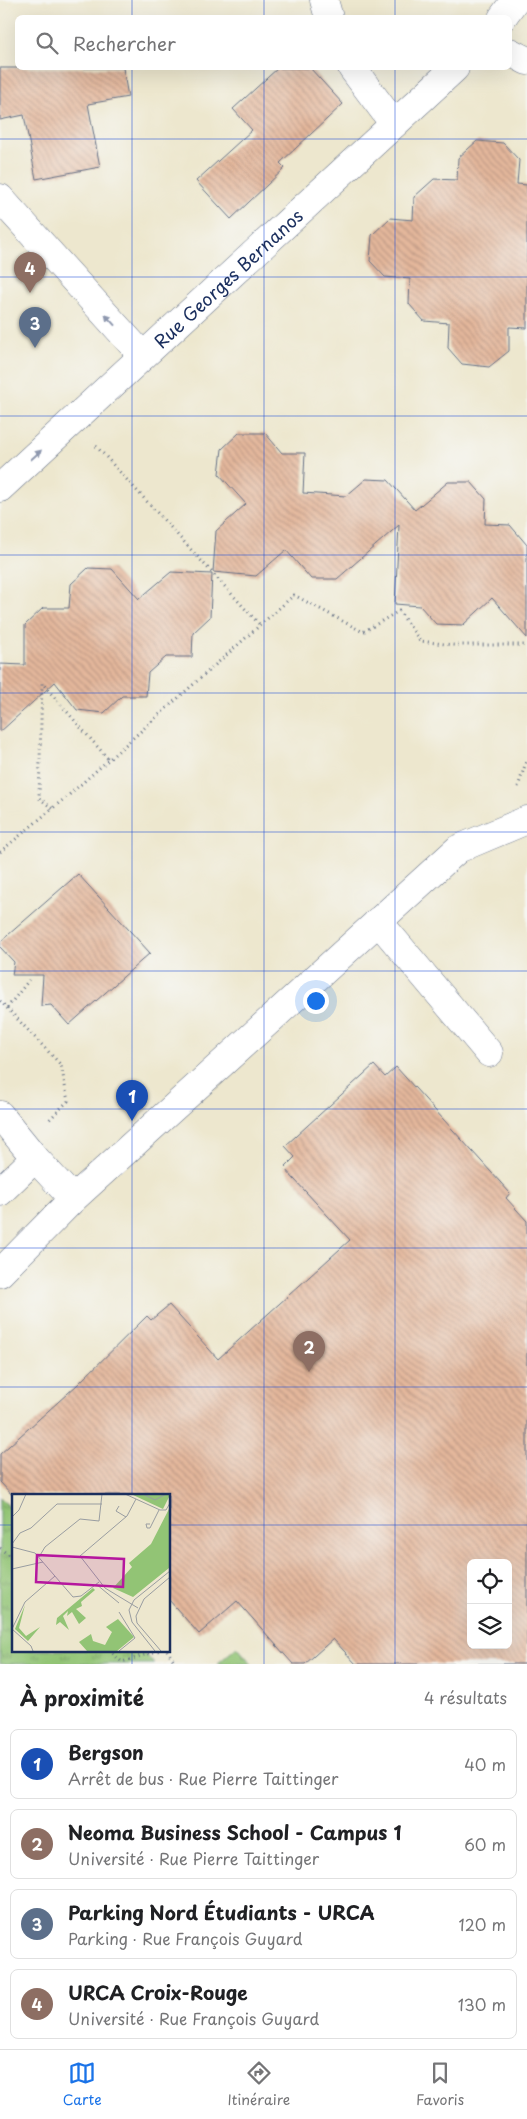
<!DOCTYPE html>
<html lang="fr">
<meta charset="utf-8">
<style>
body{margin:0;font-family:"Playpen Sans",sans-serif;background:#f2f2f2;color:#202124}
.controls{position:absolute;right:15px;bottom:15px;display:grid;overflow:hidden;border-radius:8px;box-shadow:0 5px 20px #0002}
.controls button{width:45px;height:45px;display:grid;place-items:center;padding:0;border:0;border-bottom:1px solid #e0e0e0;background:#fff;color:#202124;font:25px sans-serif}
.you{position:absolute;left:315px;top:1000px;width:18px;height:18px;margin:-12px;border:4px solid #fff;border-radius:50%;background:#1a73e8;box-shadow:0 0 0 8px #1a73e833}
.badge{display:grid;place-items:center;width:32px;height:32px;border-radius:50%;background:#1a73e8;color:#fff;font-size:16px;font-weight:700}
.pin{position:absolute;translate:-50% -41px;filter:drop-shadow(0 1px 2px #0008)}
.pin::after{content:'';position:absolute;top:26px;width:18px;height:15px;background:inherit;clip-path:polygon(0 0,100% 0,50% 100%)}
.list{margin:0;padding:0;list-style:none}
h2{display:flex;justify-content:space-between;align-items:center;height:65px;margin:0;padding:0 20px;font-size:21px}
h2 small{font-size:16px;font-weight:400;color:#757577}
.list li{display:grid;grid-template-columns:32px 1fr auto;gap:15px;align-items:center;box-sizing:border-box;height:70px;margin:0 10px 10px;padding:0 10px;border:1px solid #e0e0e0;border-radius:8px}
.list b{display:block;font-size:19px;white-space:nowrap}
.list p{margin:0;font-size:16px;white-space:nowrap;color:#757577}
.list em{font-size:16px;font-style:normal;color:#757577}
.icon{flex:none;width:28px;height:28px;fill:none;stroke:currentColor;stroke-width:2;stroke-linecap:round;stroke-linejoin:round}
.map{position:relative;flex:none;width:527px;height:1664px;overflow:hidden}
.search{position:absolute;background:#fff;box-shadow:0 5px 20px #0002;left:15px;right:15px;top:15px;height:55px;display:flex;align-items:center;gap:12px;box-sizing:border-box;padding:0 18px;border-radius:8px;color:#757577;font-size:19px}
.sheet{height:385px;background:#fff}
nav{display:flex;justify-content:space-around;align-items:center;box-sizing:border-box;height:70px;border-top:1px solid #e0e0e0;background:#fff;font-size:14px;color:#757577}
nav a{display:grid;justify-items:center;gap:2px}
nav .on{color:#1a73e8}
.map>svg:first-child{display:block}
.park{fill:url(#park-tufts);stroke:#567a6a}
.building{fill:url(#building-back-hatch);fill-rule:evenodd}
.lines{fill:none;stroke-linecap:round;stroke-linejoin:round}
.minor-casing{stroke:#646f85;stroke-width:29}
.path{stroke:#646f85;stroke-width:3;stroke-dasharray:1 4;stroke-linecap:butt}
.minor{stroke:#fff;stroke-width:28}
.oneway{fill:#8d97ae}
.grid{fill:none;stroke:#1d4ed8;stroke-width:1;stroke-opacity:0.55}
.labels{text-anchor:middle;dominant-baseline:central;stroke-width:4;stroke-linejoin:round;paint-order:stroke}
.street-label{font-size:18px;fill:#1b2f5e;stroke:#f6f6f2}
.inset-road{fill:none;stroke:#999da1;stroke-width:1}
.view{fill:#b5179e;fill-opacity:0.15;stroke:#b5179e;stroke-width:2.5}
.inset-edge{fill:none;stroke:#1b2f5e;stroke-width:2.5}
</style>
<div class="map">
<svg width="527" height="1664" viewBox="0 0 527 1664">
<defs>
<pattern id="park-tufts" width="24" height="20" patternUnits="userSpaceOnUse" patternTransform="scale(1.25)"><rect width="24" height="20" fill="#92c475"/><path d="M3 7l-1-3M5 7V3M7 7l1-3M15 17l-1-3M17 17v-4M19 17l1-3" fill="none" stroke="#76a063"/></pattern>
<pattern id="building-back-hatch" width="6" height="6" patternUnits="userSpaceOnUse" patternTransform="scale(1.25)"><rect width="6" height="6" fill="#e4b79b"/><path d="M-1 5l2 2M0 0l6 6M5-1l2 2" fill="none" stroke="#b89582"/></pattern>
</defs>
<rect width="100%" height="100%" fill="#f6f6f2"/>
<filter id="ink" filterUnits="userSpaceOnUse"><feTurbulence type="fractalNoise" baseFrequency=".02" numOctaves="2"/><feDisplacementMap in="SourceGraphic" scale="10" xChannelSelector="R" yChannelSelector="G"/><feConvolveMatrix kernelMatrix="1 2 1 2 8 2 1 2 1" color-interpolation-filters="sRGB"/></filter>
<filter id="wash" filterUnits="userSpaceOnUse"><feTurbulence type="fractalNoise" baseFrequency=".0096" numOctaves="4" result="noise"/><feDisplacementMap in="SourceGraphic" scale="20" xChannelSelector="R" yChannelSelector="G"/><feGaussianBlur stdDeviation="1.12" result="paint"/><feColorMatrix in="noise" values="0 0 0 0 0 0 0 0 0 0 0 0 0 0 0 0 0 1.4 0 .05"/><feComposite in="paint" operator="in"/></filter>
<g filter="url(#wash)">
<rect width="100%" height="100%" fill="#ede7ce"/>
<!-- park -->
<g class="park">
<polygon points="0,1497 14,1512 14,1650 141,1650 154,1664 0,1664"/>
<polygon points="237,1647 252,1664 217,1664"/>
</g>
<g id="blocks">
<!-- building -->
<g class="building">
<polygon points="0,68 123,68 128,97 88,104 100,167 36,179 24,115 0,120"/>
<polygon points="278,68 310,68 343,104 280,163 285,168 231,219 196,181 252,130 233,109"/>
<polygon points="477,141 503,143 519,160 517,184 527,185 527,328 509,327 509,351 489,367 462,364 448,348 449,323 424,321 409,304 410,279 385,277 370,261 372,235 390,218 413,220 414,197 434,179 457,180 458,158"/>
<polygon points="239,433 265,433 282,453 305,453 303,493 346,496 366,479 388,480 415,510 448,482 471,482 486,499 485,524 510,525 527,545 527,638 492,598 463,625 436,624 420,606 395,604 399,525 337,579 311,579 286,550 256,576 213,572 216,531 246,504 219,474 222,449"/>
<polygon points="88,568 112,569 139,599 171,572 212,574 210,617 193,633 192,657 166,657 148,673 146,696 122,696 104,713 77,710 55,682 0,732 0,664 25,665 25,625 43,608 69,608 71,584"/>
<polygon points="78,874 150,953 69,1025 51,1005 41,1006 43,975 12,975 14,962 0,947 0,942"/>
<path d="M 374,1065 L 385,1077 L 396,1067 L 510,1193 L 506,1198 L 527,1221 L 527,1664 L 356,1664 L 333,1639 L 305,1664 L 293,1664 L 237,1601 L 199,1634 L 169,1600 L 169,1495 L 12,1495 L 0,1482 L 0,1454 L 77,1385 L 147,1316 L 151,1320 L 169,1305 L 218,1359 L 350,1240 L 284,1168 L 295,1157 L 285,1146 ZM 471,1563 L 508,1563 L 508,1645 L 471,1645 Z"/>
</g>
</g>
</g>
<g filter="url(#ink)">
<use href="#blocks" fill-opacity="0" stroke="#646f85" stroke-width="1"/>
<g class="lines">
<defs>
<g id="minor">
<polyline points="324,0 329,18"/>
<polyline points="502,18 515,0"/>
<polyline points="510,52 527,61"/>
<polyline points="352,68 394,124"/>
<polyline points="0,198 143,356"/>
<path id="s1" d="M 0,488 L 455,68"/>
<polyline points="378,921 489,1053"/>
<polyline points="0,1115 35,1158 73,1199"/>
<polyline points="0,1192 35,1158"/>
<polyline points="0,1273 73,1199 458,849 527,820"/>
</g>
</defs>
<!-- minor casing -->
<use href="#minor" class="minor-casing"/>
<!-- path -->
<g class="path">
<polyline points="96,446 261,626"/>
<polyline points="518,787 527,759"/>
<polyline points="52,808 39,798 42,683 109,760"/>
<polyline points="0,852 70,794 294,595 363,632 399,611 420,641 453,645 527,645"/>
<polyline points="0,1001 7,1008 29,980"/>
<polyline points="7,1008 61,1065 68,1101 49,1120"/>
<polyline points="0,1548 14,1560"/>
<polyline points="109,1650 122,1662 160,1650"/>
<polyline points="167,1650 176,1664"/>
</g>
<!-- minor -->
<use href="#minor" class="minor"/>
</g>
<!-- one-way arrows -->
<defs><path id="oneway-solid" d="M-6-.8H1V-3.2L6.5 0L1 3.2V.8H-6Z" transform="scale(1.25)"/></defs>
<g class="oneway">
<use href="#oneway-solid" transform="translate(110 320) rotate(-132)"/>
<use href="#oneway-solid" transform="translate(36 455) rotate(-42)"/>
</g>
</g>
<!-- grid -->
<path class="grid" d="M 132,0 L 132,18M 264,0 L 264,18M 395,0 L 395,18M 132,68 L 132,1495M 264,68 L 264,1664M 395,68 L 395,1664M 0,139 L 527,139M 0,277 L 527,277M 0,416 L 527,416M 0,555 L 527,555M 0,693 L 527,693M 0,832 L 527,832M 0,971 L 527,971M 0,1109 L 527,1109M 0,1248 L 527,1248M 0,1387 L 527,1387M 0,1525 L 14,1525M 169,1525 L 527,1525M 132,1650 L 132,1664"/>
<g class="labels">
<!-- street labels -->
<g class="street-label">
<text stroke="none"><textPath href="#s1" startOffset="310">Rue Georges Bernanos</textPath></text>
</g>
</g>
<!-- overview -->
<g transform="translate(12 1494)">
<rect width="158" height="158" fill="#ede7ce"/>
<path d="M 81,94 L 83,96 L 69,108 L 70,112 L 64,115 L 74,124 L 67,130 L 60,118 L 55,122 L 56,117 L 51,122 L 57,136 L 48,128 L 44,131 L 45,124 ZM 13,111 L 7,134 L 14,142 L 28,133 L 16,147 L 3,135 ZM 106,125 L 122,143 L 105,157 L 75,157 L 67,148 L 79,140 L 81,147 L 93,151 L 100,138 L 94,133 Z" fill="#92c475"/>
<path d="M 119,0 L 157,0 L 157,3 L 151,15 Z" fill="#92c475"/>
<path d="M 157,15 L 157,74 L 121,103 L 101,94 L 120,73 L 117,69 L 139,50 Z" fill="#92c475"/>
<path class="inset-road" d="M 113,0 L 148,16 L 154,16 L 158,9M 131,0 L 143,6 L 154,0M 124,5 L 115,22 L 68,62 L 93,94 L 126,114M 107,12 L 104,17 L 114,23M 0,23 L 7,16 L 14,0M 87,27 L 90,0M 138,30 L 134,30 L 135,34 L 138,34 L 147,16M 0,50 L 8,39 L 19,34 L 45,10 L 90,10M 0,53 L 23,59 L 61,103 L 69,102 L 87,88M 27,63 L 33,53 L 68,25 L 87,27M 0,75 L 31,68M 84,90 L 107,109M 21,157 L 19,152 L 0,135 L 13,108 L 43,82M 107,157 L 123,144 L 107,118M 143,157 L 120,128 L 117,116 L 122,106 L 158,77M 149,157 L 125,129 L 124,122 L 132,105 L 158,83"/>
<path class="view" d="M 25,61 L 112,65 L 111,93 L 24,88 Z"/>
<rect width="158" height="158" class="inset-edge"/>
</g>
</svg>
<div class="controls">
<button><svg class="icon" aria-label="locate" viewBox="0 0 24 24"><circle cx="12" cy="12" r="6"/><path d="M12 2v4M12 18v4M2 12h4M18 12h4"/></svg></button>
<button><svg class="icon" aria-label="layers" viewBox="0 0 24 24"><path d="M12 4l9 5-9 5-9-5zM3 14l9 5 9-5"/></svg></button>
</div>
<div class="you"></div>
<div class="pin badge" style="left:132px;top:1121px;background:#1a4fb4">1</div>
<div class="pin badge" style="left:309px;top:1372px;background:#8d6e63">2</div>
<div class="pin badge" style="left:35px;top:348px;background:#5c6f8a">3</div>
<div class="pin badge" style="left:30px;top:293px;background:#8d6e63">4</div>
<div class="search"><svg class="icon" aria-label="search" viewBox="0 0 24 24"><circle cx="10" cy="10" r="6"/><path d="M15 15l6 6"/></svg>Rechercher</div>
</div>
<section class="sheet">
<h2>À proximité<small>4 résultats</small></h2>
<ul class="list">
<li><span class="badge" style="background:#1a4fb4">1</span><div><b>Bergson</b><p>Arrêt de bus · Rue Pierre Taittinger</p></div><em>40 m</em></li>
<li><span class="badge" style="background:#8d6e63">2</span><div><b>Neoma Business School - Campus 1</b><p>Université · Rue Pierre Taittinger</p></div><em>60 m</em></li>
<li><span class="badge" style="background:#5c6f8a">3</span><div><b>Parking Nord Étudiants - URCA</b><p>Parking · Rue François Guyard</p></div><em>120 m</em></li>
<li><span class="badge" style="background:#8d6e63">4</span><div><b>URCA Croix-Rouge</b><p>Université · Rue François Guyard</p></div><em>130 m</em></li>
</ul>
</section>
<nav>
<a class="on"><svg class="icon" aria-label="map" viewBox="0 0 24 24"><path d="M3 6l6-2 6 2 6-2v14l-6 2-6-2-6 2zM9 4v14M15 6v14"/></svg>Carte</a>
<a><svg class="icon" aria-label="directions" viewBox="0 0 24 24"><path d="M12 3l9 9-9 9-9-9zM9 14v-3h6M13 9l2 2-2 2"/></svg>Itinéraire</a>
<a><svg class="icon" aria-label="saved" viewBox="0 0 24 24"><path d="M7 4h10v16l-5-4-5 4z"/></svg>Favoris</a>
</nav>
